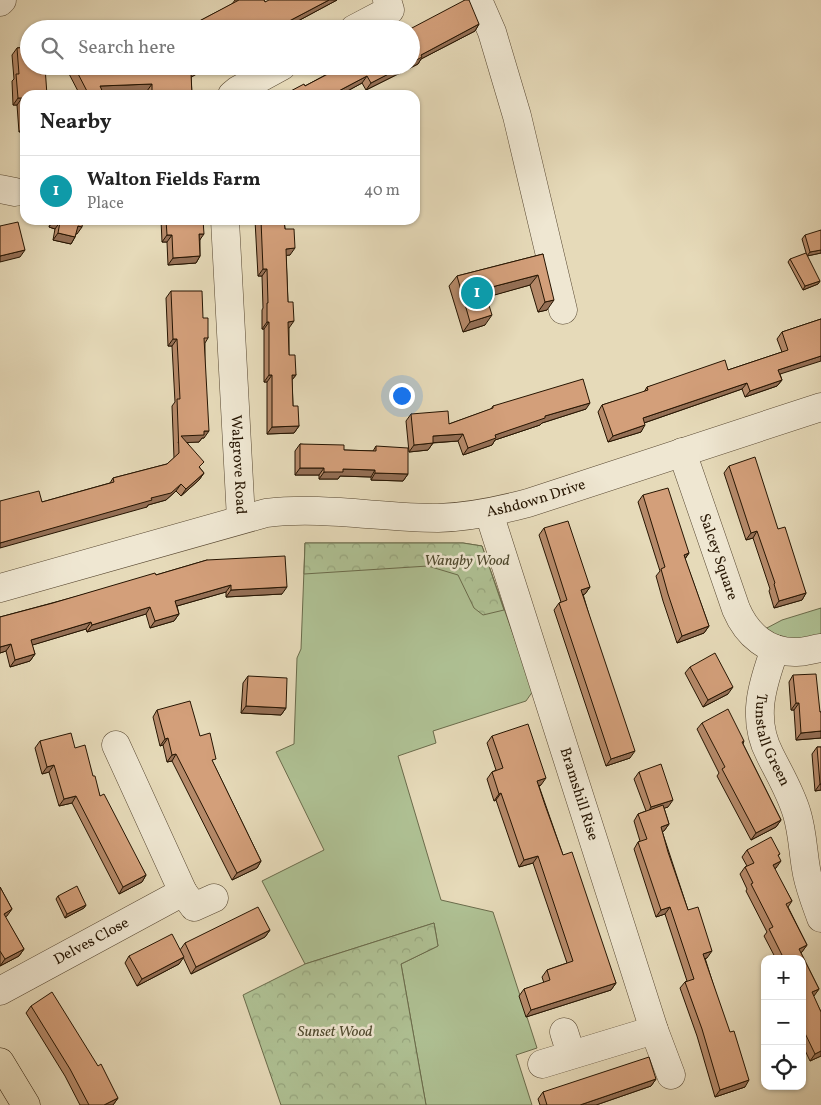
<!DOCTYPE html>
<meta charset="utf-8">
<style>
body{margin:0;font-family:Vollkorn,serif;background:#f2f2f2;color:#222}
.controls{position:absolute;right:15px;bottom:15px;display:grid;overflow:hidden;border-radius:10px;box-shadow:0 1px 4px #0004}
.controls button{width:45px;height:45px;display:grid;place-items:center;padding:0;border:0;border-bottom:1px solid #e0e0e0;background:#fff;color:#222;font:25px sans-serif}
.you{position:absolute;left:401px;top:395px;width:18px;height:18px;margin:-12px;border:4px solid #fff;border-radius:50%;background:#1a73e8;box-shadow:0 0 0 8px #1a73e833}
.badge{display:grid;place-items:center;width:32px;height:32px;border-radius:50%;background:#8f2418;color:#fff;font-size:16px;font-weight:700}
.pin{position:absolute;translate:-50% -50%;border:2px solid #fff;box-shadow:0 1px 5px #0006}
.list{margin:0;padding:0;list-style:none}
h2{display:flex;justify-content:space-between;align-items:center;height:65px;margin:0;padding:0 20px;font-size:21px}
h2 small{font-size:16px;font-weight:400;color:#767676}
.list li{display:grid;grid-template-columns:32px 1fr auto;gap:15px;align-items:center;box-sizing:border-box;height:70px;padding:0 20px;border-top:1px solid #e0e0e0}
.list b{display:block;font-size:19px;white-space:nowrap}
.list p{margin:0;font-size:16px;white-space:nowrap;color:#767676}
.list em{font-size:16px;font-style:normal;color:#767676}
.icon{flex:none;width:28px;height:28px;fill:none;stroke:currentColor;stroke-width:2;stroke-linecap:round;stroke-linejoin:round}
.map{position:relative;flex:none;width:821px;height:1105px;overflow:hidden}
.search{position:absolute;background:#fff;box-shadow:0 1px 4px #0004;left:20px;top:20px;width:400px;height:55px;display:flex;align-items:center;gap:12px;box-sizing:border-box;padding:0 18px;border-radius:28px;color:#767676;font-size:19px}
.panel{position:absolute;background:#fff;box-shadow:0 1px 4px #0004;left:20px;top:90px;width:400px;height:135px;border-radius:15px}
.map>svg:first-child{display:block}
.green{fill:#afc194;stroke:#6a6b4b}
.forest{fill:url(#forest-crowns);stroke:#6a6b4b}
.lines{fill:none;stroke-linecap:round;stroke-linejoin:round}
.minor-casing{stroke:#564630;stroke-width:29}
.major-casing{stroke:#261502;stroke-width:29}
.minor{stroke:#efe7d2;stroke-width:28}
.major{stroke:#e6dab9;stroke-width:28}
.wall{fill:#b58969;stroke:#261502}
.shaded-wall{fill:#946f55;stroke:#261502}
.building{fill:#d39f7a;stroke:#261502}
.labels{text-anchor:middle;dominant-baseline:central;stroke-width:5;stroke-linejoin:round;paint-order:stroke}
.street-label{font-size:15px;fill:#261502;stroke:#efe7d2}
.park-label{font-size:15px;font-style:italic;fill:#4f492e;stroke:#efe7d2}
</style>
<div class="map">
<svg width="821" height="1105" viewBox="0 0 821 1105">
<defs>
<pattern id="forest-crowns" width="20" height="18" patternUnits="userSpaceOnUse" patternTransform="scale(1.25)"><rect width="20" height="18" fill="#afc194"/><path d="M2 6a3 3 0 1 1 6 0M12 15a3 3 0 1 1 6 0" fill="none" stroke="#96a57e"/></pattern>
</defs>
<rect width="100%" height="100%" fill="#e6dab9"/>
<filter id="stains"><feTurbulence type="fractalNoise" baseFrequency=".004" numOctaves="4"/><feColorMatrix values="0 0 0 0 .2 0 0 0 0 .09 0 0 0 0 .02 0 0 0 .5 -.17"/></filter>
<radialGradient id="worn" r=".72"><stop offset=".6" stop-color="#630" stop-opacity="0"/><stop offset="1" stop-color="#630" stop-opacity=".3"/></radialGradient>
<!-- green -->
<g class="green">
<polygon points="305,543 463,543 482,546 533,691 526,701 433,731 436,743 398,756 441,900 493,912 537,1048 516,1055 532,1105 426,1105 401,964 438,946 434,923 305,964 262,881 324,850 276,752 294,744 297,658 301,649"/>
<polygon points="821,608 821,638 783,640 765,629 782,620"/>
</g>
<!-- forest -->
<g class="forest">
<polygon points="305,543 463,543 482,546 504,610 483,615 474,608 458,575 428,566 304,574"/>
<polygon points="434,923 438,946 401,964 426,1105 281,1105 243,995 305,964"/>
</g>
<g class="lines">
<defs>
<g id="minor">
<polyline points="478,0 492,32 517,116 563,310"/>
<polyline points="0,2 2,0"/>
<polyline points="354,29 390,10 387,0"/>
<polyline points="232,95 238,90 282,66"/>
<polyline points="0,189 15,192"/>
<path id="s1" d="M 225,220 L 241,519"/>
<path id="s2" d="M 682,452 L 736,609 C 747,635 768,653 797,652 C 805,652 813,649 821,648"/>
<path id="s3" d="M 489,513 L 654,1030 L 671,1075"/>
<path id="s4" d="M 0,588 L 266,513 C 323,506 380,518 438,518 C 469,517 498,511 528,503 L 821,407"/>
<path id="s5" d="M 775,649 C 762,685 751,719 770,755 C 780,775 791,793 797,814 C 803,834 803,855 807,874 C 810,889 816,904 821,918"/>
<polyline points="116,745 183,892 194,907 214,898"/>
<path id="s6" d="M 0,991 L 183,892"/>
<polyline points="564,1032 571,1054"/>
<polyline points="542,1064 654,1030"/>
</g>
<polyline id="major" points="0,1062 26,1105"/>
</defs>
<!-- minor casing -->
<use href="#minor" class="minor-casing"/>
<!-- major casing -->
<use href="#major" class="major-casing"/>
<!-- minor -->
<use href="#minor" class="minor"/>
<!-- major -->
<use href="#major" class="major"/>
</g>
<!-- wall -->
<g class="wall">
<polygon points="235,0 264,0 265,2 337,0 283,29 186,29 188,27 232,4"/>
<polygon points="479,24 475,31 421,59 418,64 366,90 362,83 340,95 284,95 285,94 305,86 411,29"/>
<polygon points="29,38 29,66 25,95 25,166 23,131 19,132 17,105 13,105 12,81 14,79 12,55 17,48 26,47 25,43"/>
<polygon points="70,66 92,66 94,70 155,66 211,66 191,77 192,95 147,95 147,91 103,93 104,95 80,95 67,70"/>
<polygon points="51,220 83,220 76,234 75,237 71,244 53,240 55,229 49,227"/>
<polygon points="161,220 203,220 200,240 200,256 196,263 168,265 167,242 162,242"/>
<polygon points="255,220 284,220 285,229 290,255 286,255 289,328 289,355 296,375 292,380 293,406 299,426 294,433 267,434 267,382 264,382 264,329 262,329 262,310 263,308 262,276 258,276"/>
<polygon points="805,235 821,253 807,256 802,239"/>
<polygon points="543,254 547,310 538,312 530,285 486,297 485,325 463,332 449,286 457,276"/>
<polygon points="790,259 820,281 818,284 803,290 788,262"/>
<polygon points="171,291 203,318 208,338 205,343 204,438 202,438 199,442 187,442 200,468 204,473 199,480 181,496 176,491 166,500 148,505 147,507 42,502 110,483 113,478 167,464 174,458 172,406 175,402 172,346 168,346 166,298"/>
<polygon points="821,319 780,374 782,380 777,386 745,397 742,389 644,423 641,432 608,442 598,412 602,405 644,392 647,387 728,370 782,352 777,339 782,332"/>
<polygon points="493,406 586,409 542,423 540,425 495,440 492,445 463,455 458,441 433,443 428,450 409,452 406,421 411,414 449,424 491,409"/>
<polygon points="300,444 344,450 373,451 376,446 408,474 403,481 371,480 371,477 340,476 338,479 319,479 319,475 295,475 295,451"/>
<polygon points="729,466 778,529 806,593 802,600 774,608 769,591 770,589 753,538 746,540 724,473"/>
<polygon points="643,495 689,553 685,559 709,626 704,633 677,643 663,601 656,576 660,571 638,502"/>
<polygon points="544,528 590,587 585,594 583,594 630,758 606,766 554,610 559,603 561,602 539,535"/>
<polygon points="207,560 282,594 226,597 226,592 177,606 179,614 174,621 150,628 146,614 87,632 86,629 32,645 35,654 30,661 10,667 6,651 0,653 0,617 156,575"/>
<polygon points="690,667 728,694 703,707 685,673"/>
<polygon points="793,675 820,712 821,712 821,738 796,740 794,710 791,710 789,682"/>
<polygon points="248,676 286,708 281,715 241,713 243,683"/>
<polygon points="157,710 200,736 261,861 257,868 232,880 172,761 167,762 163,745 160,746 153,717"/>
<polygon points="702,723 744,741 743,744 781,820 776,827 751,840 717,776 719,773 697,729"/>
<polygon points="492,736 541,785 539,786 563,855 616,983 611,990 526,1017 519,996 524,989 544,983 542,977 547,970 567,963 533,863 519,867 496,800 494,801 487,779 492,772 496,770 487,743"/>
<polygon points="40,741 75,748 93,776 100,796 146,875 142,882 119,894 72,803 59,806 49,772 42,774 35,748"/>
<polygon points="817,747 821,747 821,790 815,791 812,754"/>
<polygon points="639,772 668,807 664,808 669,824 664,831 662,831 688,910 707,958 705,958 745,1087 715,1097 697,1036 680,988 685,982 687,981 665,914 656,917 634,849 638,842 640,841 634,821 638,814 646,811 634,779"/>
<polygon points="747,850 780,854 778,856 776,868 774,869 792,901 788,907 807,945 801,953 819,989 813,996 821,1012 821,1056 810,1061 802,1044 802,959 776,959 764,936 767,932 746,891 747,889 740,874 745,867 747,866 742,857"/>
<polygon points="0,887 12,909 5,917 24,949 19,956 0,966"/>
<polygon points="58,896 86,905 84,908 65,918 56,899"/>
<polygon points="270,930 265,937 191,974 183,957 179,964 137,986 125,963 129,956 183,956 180,950 185,943"/>
<polygon points="31,1006 118,1098 113,1105 80,1105 65,1076 26,1013"/>
<polygon points="656,1079 651,1086 596,1105 540,1105 538,1099 543,1092"/>
</g>
<!-- shaded-wall -->
<g class="shaded-wall">
<polygon points="329,0 337,0 283,29 274,29"/>
<polygon points="479,24 475,31 421,59 418,64 366,90 371,83 404,66 411,66 411,63 421,55"/>
<polygon points="203,66 211,66 186,80 191,73"/>
<polygon points="45,67 50,67 45,74"/>
<polygon points="367,76 362,83 340,95 331,95"/>
<polygon points="152,84 147,91 96,93 100,86"/>
<polygon points="18,98 22,98 17,105 13,105"/>
<polygon points="24,125 25,125 25,128 23,131 19,132"/>
<polygon points="54,220 60,222 55,229 49,227"/>
<polygon points="78,226 82,227 77,234 73,233"/>
<polygon points="58,233 75,237 71,244 53,240"/>
<polygon points="199,234 204,234 199,241"/>
<polygon points="167,235 172,235 167,242 162,242"/>
<polygon points="295,248 290,255 281,256 286,249"/>
<polygon points="25,250 20,257 0,262 0,256"/>
<polygon points="821,250 821,253 807,256 810,252"/>
<polygon points="200,256 196,263 168,265 173,258"/>
<polygon points="263,269 267,269 262,276 258,276"/>
<polygon points="538,275 530,285 477,300 484,289"/>
<polygon points="820,281 818,284 803,290 805,286"/>
<polygon points="554,300 547,310 538,312 545,302"/>
<polygon points="492,315 485,325 463,332 470,322"/>
<polygon points="294,321 289,328 284,329 288,322"/>
<polygon points="267,322 269,322 264,329 262,329"/>
<polygon points="173,339 177,339 172,346 168,346"/>
<polygon points="821,356 821,361 774,376 778,370"/>
<polygon points="269,375 272,375 267,382 264,382"/>
<polygon points="292,375 296,375 291,381"/>
<polygon points="782,380 777,386 745,397 750,391"/>
<polygon points="747,383 742,389 638,425 643,418"/>
<polygon points="590,403 586,409 542,423 540,425 495,440 492,445 463,455 468,448 495,435 545,416"/>
<polygon points="645,425 641,432 608,442 613,436"/>
<polygon points="299,426 294,433 267,434 272,427"/>
<polygon points="204,431 209,431 204,438 202,438 199,442 178,443 181,436"/>
<polygon points="463,434 458,441 428,443 433,436"/>
<polygon points="433,443 428,450 409,452 414,445"/>
<polygon points="300,468 324,468 319,475 295,475"/>
<polygon points="343,469 375,470 371,477 340,476 338,479 319,479 324,472"/>
<polygon points="204,473 199,480 181,496 186,489"/>
<polygon points="375,473 408,474 403,481 371,480"/>
<polygon points="181,484 176,491 166,500 148,505 147,507 0,548 0,543 151,498"/>
<polygon points="757,531 753,538 746,540 751,533"/>
<polygon points="689,553 684,560 684,555"/>
<polygon points="231,585 226,592 170,608 175,601"/>
<polygon points="287,587 282,594 226,597 231,590"/>
<polygon points="590,587 585,594 576,597 581,590"/>
<polygon points="806,593 802,600 774,608 779,601"/>
<polygon points="150,607 146,614 87,632 92,625"/>
<polygon points="179,614 174,621 150,628 155,621"/>
<polygon points="91,622 86,629 26,647 31,640"/>
<polygon points="709,626 704,633 677,643 682,636"/>
<polygon points="11,644 6,651 0,653 0,647"/>
<polygon points="35,654 30,661 10,667 15,660"/>
<polygon points="733,687 728,694 703,707 708,700"/>
<polygon points="796,703 799,703 794,710 791,710"/>
<polygon points="246,706 286,708 281,715 241,713"/>
<polygon points="821,731 821,738 796,740 801,733"/>
<polygon points="168,738 163,745 160,746 165,739"/>
<polygon points="635,751 630,758 606,766 611,759"/>
<polygon points="176,754 172,761 167,762 172,755"/>
<polygon points="54,765 49,772 42,774 47,767"/>
<polygon points="546,778 541,785 533,788 537,781"/>
<polygon points="820,784 821,784 821,790 815,791"/>
<polygon points="501,793 496,800 494,801 499,794"/>
<polygon points="76,796 72,803 59,806 64,799"/>
<polygon points="673,800 668,807 647,814 651,807"/>
<polygon points="781,820 776,827 751,840 756,833"/>
<polygon points="669,824 664,831 656,833 661,827"/>
<polygon points="538,856 533,863 519,867 524,860"/>
<polygon points="261,861 257,868 232,880 237,873"/>
<polygon points="781,861 776,868 768,872 773,865"/>
<polygon points="146,875 142,882 119,894 123,887"/>
<polygon points="86,905 84,908 65,918 67,914"/>
<polygon points="670,907 665,914 656,917 661,910"/>
<polygon points="12,909 7,916 0,920 4,914"/>
<polygon points="270,930 265,937 191,974 196,967"/>
<polygon points="807,945 802,952 794,956 799,949"/>
<polygon points="24,949 19,956 0,966 5,959"/>
<polygon points="712,951 707,958 698,961 703,954"/>
<polygon points="184,957 179,964 137,986 142,979"/>
<polygon points="616,983 611,990 526,1017 531,1010"/>
<polygon points="819,989 814,996 807,999 812,992"/>
<polygon points="821,1051 821,1056 810,1061 815,1054"/>
<polygon points="656,1079 651,1086 596,1105 580,1105"/>
<polygon points="749,1080 745,1087 715,1097 720,1090"/>
<polygon points="118,1098 113,1105 104,1105"/>
</g>
<!-- building -->
<g class="building">
<polygon points="239,0 264,0 265,2 269,0 329,0 274,29 189,29 188,27"/>
<polygon points="465,0 469,0 479,24 421,55 422,57 411,63 411,29 410,29"/>
<polygon points="29,47 29,66 50,66 50,67 45,67 47,95 25,95 25,125 24,125 22,98 18,98 16,74 19,74 17,48"/>
<polygon points="74,66 92,66 94,70 155,66 203,66 191,73 192,95 152,95 152,84 100,86 104,95 89,95"/>
<polygon points="343,66 404,66 371,83 367,76 331,95 285,95 285,94 304,84 305,86"/>
<polygon points="54,220 83,220 82,227 78,226 75,237 58,233 60,222"/>
<polygon points="166,220 203,220 204,234 199,234 200,256 173,258 172,235 167,235"/>
<polygon points="261,220 284,220 285,229 294,229 295,248 286,249 288,302 293,302 294,321 288,322 289,355 295,355 296,375 292,375 293,406 298,406 299,426 272,427 272,375 269,375 269,322 267,322 267,303 268,303 267,269 263,269"/>
<polygon points="18,222 25,250 0,256 0,226"/>
<polygon points="821,230 821,250 810,252 805,235"/>
<polygon points="806,253 820,281 805,286 790,259"/>
<polygon points="543,254 554,300 545,302 538,275 484,289 492,315 470,322 457,276"/>
<polygon points="171,291 202,291 203,318 208,318 208,338 204,338 209,431 204,431 204,435 181,436 204,462 199,467 204,473 186,489 181,484 171,493 151,498 152,500 0,543 0,501 39,491 42,502 114,482 113,478 167,464 179,453 177,399 180,399 177,339 173,339"/>
<polygon points="821,319 821,356 778,370 782,380 750,391 747,383 643,418 645,425 613,436 602,405 648,390 647,387 725,360 728,370 788,350 782,332"/>
<polygon points="583,379 590,403 545,416 545,418 495,435 496,438 468,448 463,434 433,436 433,443 414,445 411,414 448,411 449,424 493,408 493,406"/>
<polygon points="300,444 344,445 344,450 376,451 376,446 408,448 408,474 375,473 375,470 343,469 343,472 324,472 324,468 300,468"/>
<polygon points="755,457 778,529 785,527 806,593 779,601 774,584 775,583 757,531 751,533 729,466"/>
<polygon points="668,488 689,553 684,555 709,626 682,636 668,594 661,569 665,567 643,495"/>
<polygon points="568,521 590,587 581,590 635,751 611,759 559,603 567,600 544,528"/>
<polygon points="285,556 287,587 231,590 231,585 175,601 179,614 155,621 150,607 92,625 91,622 31,640 35,654 15,660 11,644 0,647 0,617 53,603 155,573 156,575 207,560"/>
<polygon points="715,653 733,687 708,700 690,667"/>
<polygon points="816,674 820,712 821,712 821,731 801,733 799,703 796,703 793,675"/>
<polygon points="248,676 287,678 286,708 246,706"/>
<polygon points="190,701 200,736 210,733 216,759 212,760 261,861 237,873 176,754 172,755 168,738 165,739 157,710"/>
<polygon points="728,709 744,741 742,742 781,820 756,833 722,769 725,767 702,723"/>
<polygon points="528,724 546,778 537,781 545,805 563,855 572,852 616,983 531,1010 524,989 550,980 547,970 573,961 538,856 524,860 501,793 499,794 492,772 503,768 492,736"/>
<polygon points="71,733 75,748 85,745 93,776 95,776 100,796 104,794 146,875 123,887 76,796 64,799 54,765 47,767 40,741"/>
<polygon points="817,747 821,747 821,784 820,784"/>
<polygon points="661,764 673,800 651,807 639,772"/>
<polygon points="663,805 669,824 661,827 668,852 688,910 698,907 712,951 703,954 730,1032 734,1031 749,1080 720,1090 702,1029 685,982 694,979 670,907 661,910 638,842 647,839 638,814"/>
<polygon points="771,837 780,854 778,855 781,861 773,865 792,901 786,904 807,945 799,949 819,989 812,992 821,1012 821,1051 815,1054 802,1027 802,1015 804,1014 802,1009 802,959 784,959 769,929 773,927 751,884 753,883 745,867 754,863 747,850"/>
<polygon points="77,886 86,905 67,914 58,896"/>
<polygon points="0,887 12,909 4,914 24,949 5,959 0,951"/>
<polygon points="258,907 270,930 196,967 185,943"/>
<polygon points="172,934 184,957 142,979 129,956"/>
<polygon points="52,992 98,1066 101,1064 118,1098 104,1105 89,1105 70,1069 31,1006"/>
<polygon points="649,1057 656,1079 580,1105 547,1105 543,1092"/>
</g>
<g class="labels">
<!-- street labels -->
<g class="street-label">
<text stroke="none"><textPath href="#s1" startOffset="245">Walgrove Road</textPath></text>
<text stroke="none"><textPath href="#s4" startOffset="549">Ashdown Drive</textPath></text>
<text stroke="none"><textPath href="#s2" startOffset="111">Salcey Square</textPath></text>
<text stroke="none"><textPath href="#s5" startOffset="95">Tunstall Green</textPath></text>
<text stroke="none"><textPath href="#s3" startOffset="295">Bramshill Rise</textPath></text>
<text stroke="none"><textPath href="#s6" startOffset="104">Delves Close</textPath></text>
</g>
<!-- park labels -->
<g class="park-label">
<text x="467" y="561">Wangby Wood</text>
<text x="335" y="1032">Sunset Wood</text>
</g>
</g>
<rect width="100%" height="100%" filter="url(#stains)"/>
<rect width="100%" height="100%" fill="url(#worn)"/>
</svg>
<div class="controls">
<button>+</button>
<button>−</button>
<button><svg class="icon" aria-label="locate" viewBox="0 0 24 24"><circle cx="12" cy="12" r="6"/><path d="M12 2v4M12 18v4M2 12h4M18 12h4"/></svg></button>
</div>
<div class="you"></div>
<div class="pin badge" style="left:477px;top:293px;background:#0f9aa8">1</div>
<div class="search"><svg class="icon" aria-label="search" viewBox="0 0 24 24"><circle cx="10" cy="10" r="6"/><path d="M15 15l6 6"/></svg>Search here</div>
<section class="panel">
<h2>Nearby<small></small></h2>
<ul class="list">
<li><span class="badge" style="background:#0f9aa8">1</span><div><b>Walton Fields Farm</b><p>Place</p></div><em>40 m</em></li>
</ul>
</section>
</div>
